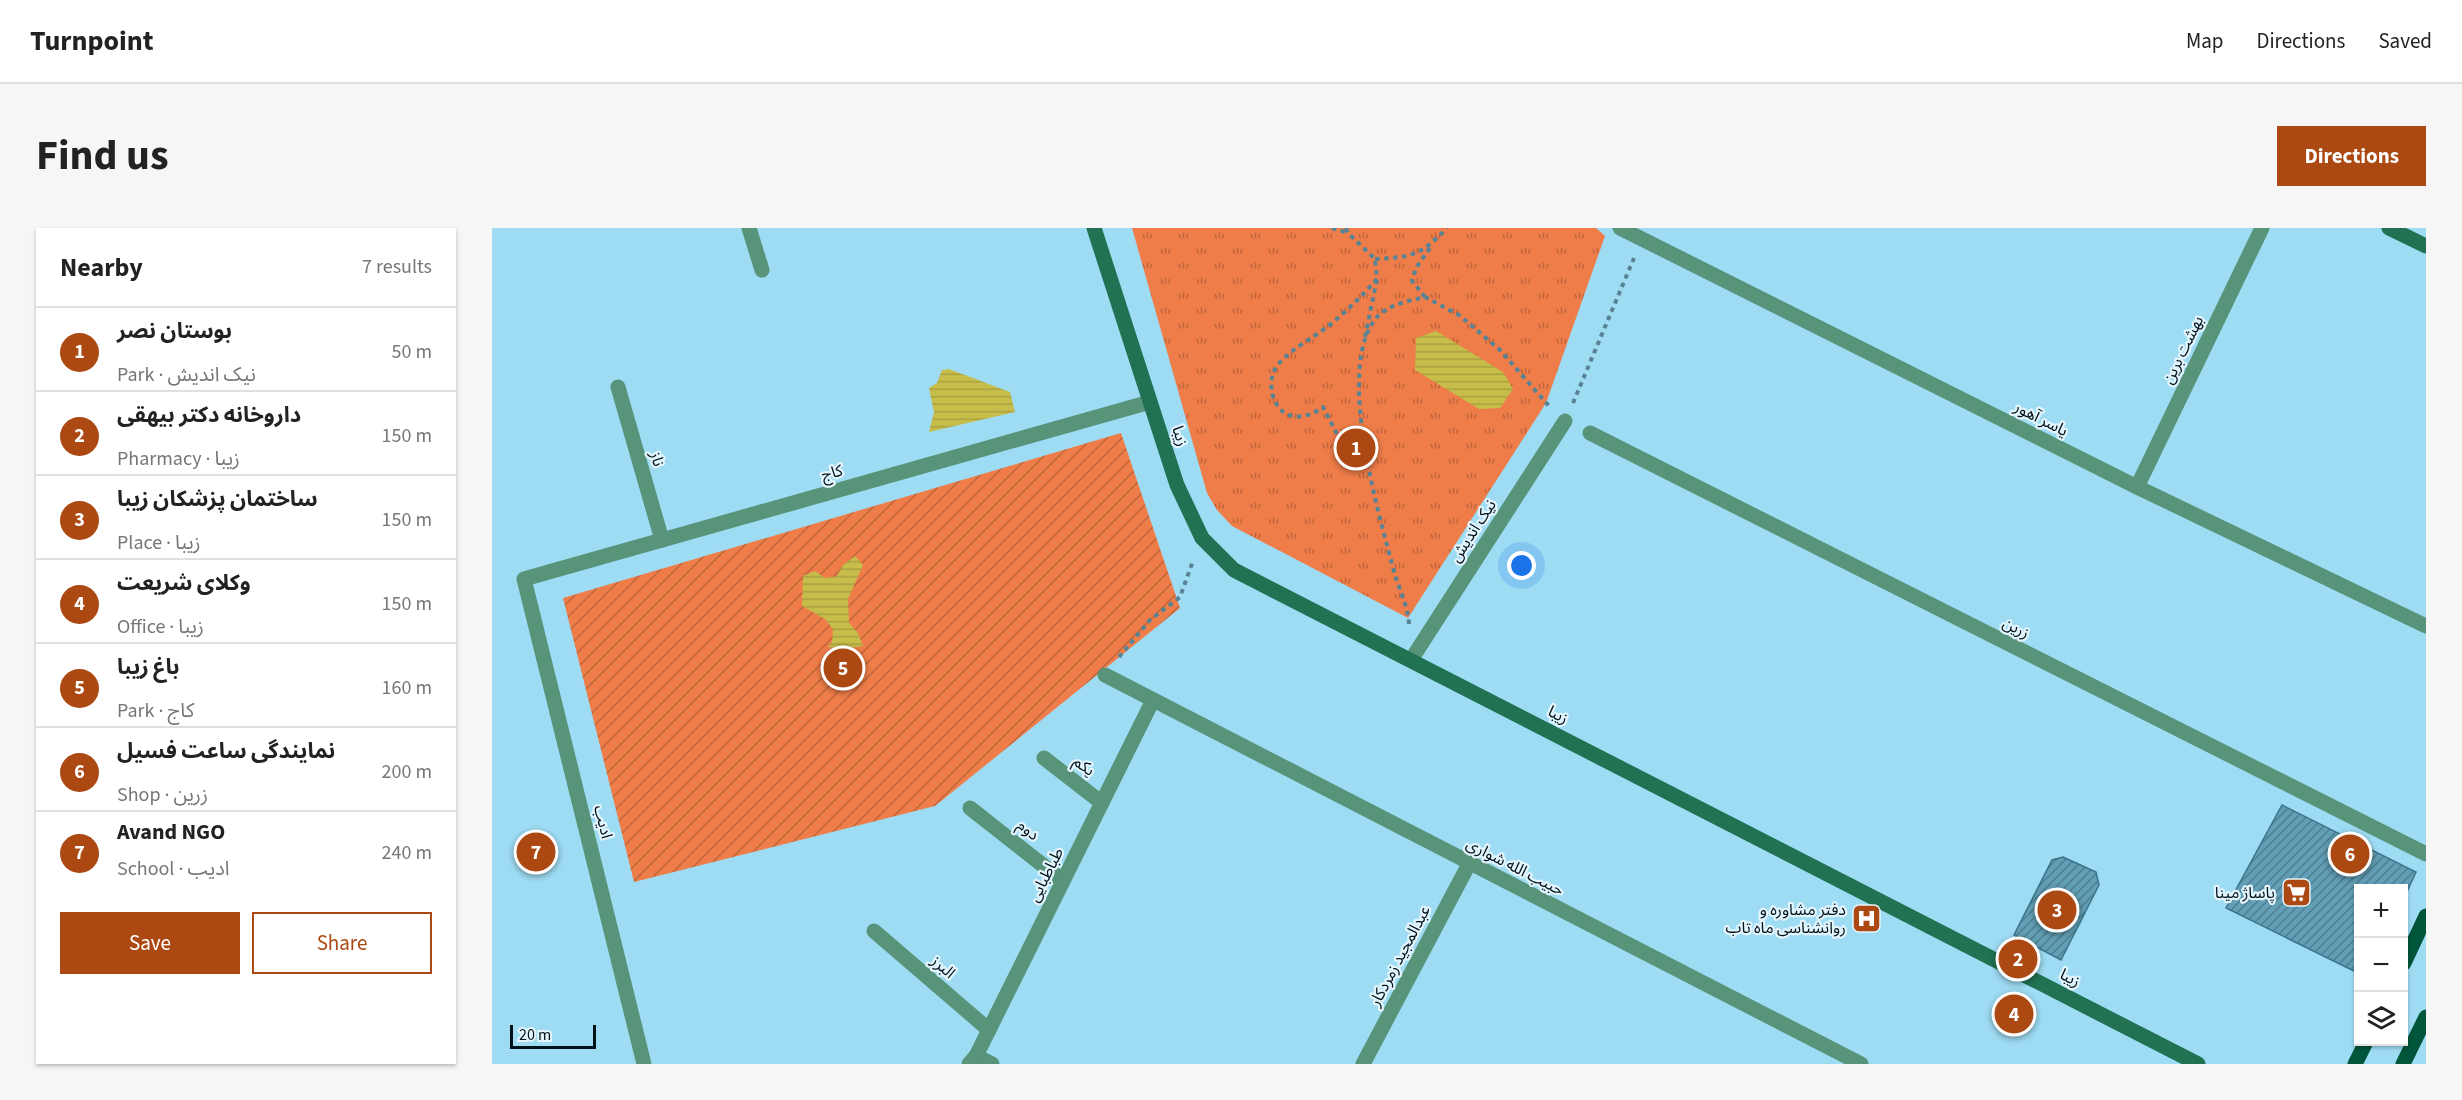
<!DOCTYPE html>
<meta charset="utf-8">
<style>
body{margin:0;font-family:"Source Sans 3","Noto Sans Arabic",sans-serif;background:#f6f6f6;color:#222}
.controls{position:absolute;right:18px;bottom:18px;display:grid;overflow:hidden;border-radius:0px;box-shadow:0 2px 4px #0004}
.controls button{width:54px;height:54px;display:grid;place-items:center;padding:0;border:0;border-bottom:2px solid #e0e0e0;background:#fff;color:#222;font:30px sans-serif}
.scale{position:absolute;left:18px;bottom:15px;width:86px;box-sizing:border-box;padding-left:6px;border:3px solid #00121a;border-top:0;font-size:16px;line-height:21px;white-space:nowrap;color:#00121a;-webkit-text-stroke:4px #e4f5fd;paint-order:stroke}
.you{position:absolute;left:1030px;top:338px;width:21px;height:21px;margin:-15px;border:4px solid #fff;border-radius:50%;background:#1a73e8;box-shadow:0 0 0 9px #1a73e833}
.badge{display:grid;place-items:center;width:39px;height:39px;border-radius:50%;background:#ac4913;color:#fff;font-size:20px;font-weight:700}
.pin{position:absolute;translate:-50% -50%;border:3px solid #fff;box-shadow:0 2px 6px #0006}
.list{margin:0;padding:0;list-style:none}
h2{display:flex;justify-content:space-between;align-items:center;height:78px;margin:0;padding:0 24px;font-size:26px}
h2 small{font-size:20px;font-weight:400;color:#767676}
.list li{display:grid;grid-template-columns:39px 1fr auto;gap:18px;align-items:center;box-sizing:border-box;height:84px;padding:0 24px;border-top:2px solid #e0e0e0}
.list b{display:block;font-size:22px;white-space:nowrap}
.list p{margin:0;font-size:20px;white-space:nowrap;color:#767676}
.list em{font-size:20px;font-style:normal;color:#767676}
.actions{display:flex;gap:12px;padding:18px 24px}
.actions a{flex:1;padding:14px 0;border:2px solid #ac4913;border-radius:0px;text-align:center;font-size:21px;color:#ac4913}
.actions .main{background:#ac4913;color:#fff}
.icon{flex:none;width:33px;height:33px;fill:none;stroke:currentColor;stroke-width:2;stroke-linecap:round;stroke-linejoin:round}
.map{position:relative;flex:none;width:1934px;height:836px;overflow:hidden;border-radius:0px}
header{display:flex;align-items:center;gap:36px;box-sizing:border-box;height:84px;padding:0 30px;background:#fff;border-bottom:2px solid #e0e0e0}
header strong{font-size:28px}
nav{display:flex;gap:33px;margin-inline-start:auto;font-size:21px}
.intro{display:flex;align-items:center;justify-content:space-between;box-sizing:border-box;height:144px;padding:0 36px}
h1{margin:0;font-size:42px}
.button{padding:15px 27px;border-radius:0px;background:#ac4913;color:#fff;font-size:21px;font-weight:700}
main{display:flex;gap:36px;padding:0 36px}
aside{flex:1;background:#fff;border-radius:0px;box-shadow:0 2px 4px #0004}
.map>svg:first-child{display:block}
.park{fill:url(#park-tufts)}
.garden{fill:url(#garden-furrows)}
.water{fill:url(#water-rules)}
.building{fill:url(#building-hatch);stroke:#39758b;stroke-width:1.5}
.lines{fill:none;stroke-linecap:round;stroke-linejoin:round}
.path{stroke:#588394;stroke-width:4;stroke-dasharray:4.5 4.5;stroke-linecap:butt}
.lane{stroke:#589479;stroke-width:15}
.street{stroke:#589479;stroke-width:15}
.secondary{stroke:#207253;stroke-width:15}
.primary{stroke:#00563b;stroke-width:15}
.labels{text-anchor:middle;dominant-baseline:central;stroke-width:4.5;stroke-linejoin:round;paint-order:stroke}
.street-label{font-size:16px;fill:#00121a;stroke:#e4f5fd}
.poi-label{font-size:16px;fill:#00121a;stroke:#e4f5fd;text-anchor:end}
</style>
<header>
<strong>Turnpoint</strong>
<nav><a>Map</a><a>Directions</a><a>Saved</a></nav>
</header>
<div class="intro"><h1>Find us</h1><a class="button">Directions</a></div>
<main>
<aside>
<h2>Nearby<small>7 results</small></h2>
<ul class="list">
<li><span class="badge">1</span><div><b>بوستان نصر</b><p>Park · نیک اندیش</p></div><em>50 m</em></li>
<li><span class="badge">2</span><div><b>داروخانه دکتر بیهقی</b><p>Pharmacy · زیبا</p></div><em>150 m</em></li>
<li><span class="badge">3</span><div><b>ساختمان پزشکان زیبا</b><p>Place · زیبا</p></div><em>150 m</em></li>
<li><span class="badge">4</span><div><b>وکلای شریعت</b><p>Office · زیبا</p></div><em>150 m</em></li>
<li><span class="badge">5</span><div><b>باغ زیبا</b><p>Park · کاج</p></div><em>160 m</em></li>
<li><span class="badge">6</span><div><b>نمایندگی ساعت فسیل</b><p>Shop · زرین</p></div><em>200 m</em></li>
<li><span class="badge">7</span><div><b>Avand NGO</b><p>School · ادیب</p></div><em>240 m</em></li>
</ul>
<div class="actions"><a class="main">Save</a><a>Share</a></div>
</aside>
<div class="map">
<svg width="1934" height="836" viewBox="0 0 1934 836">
<defs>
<pattern id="park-tufts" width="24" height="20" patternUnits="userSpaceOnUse" patternTransform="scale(1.5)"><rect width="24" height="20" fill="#ef7d49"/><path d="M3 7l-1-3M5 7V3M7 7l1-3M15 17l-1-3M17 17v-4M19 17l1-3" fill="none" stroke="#bf653c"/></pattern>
<pattern id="garden-furrows" width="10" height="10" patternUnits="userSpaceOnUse" patternTransform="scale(1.5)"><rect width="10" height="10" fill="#ef7d49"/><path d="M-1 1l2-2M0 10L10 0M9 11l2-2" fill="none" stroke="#bf653c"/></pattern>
<pattern id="water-rules" width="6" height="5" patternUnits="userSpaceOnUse" patternTransform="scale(1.5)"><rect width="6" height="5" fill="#c7bd4a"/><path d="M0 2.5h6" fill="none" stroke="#a9a140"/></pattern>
<pattern id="building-hatch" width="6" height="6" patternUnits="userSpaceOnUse" patternTransform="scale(1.5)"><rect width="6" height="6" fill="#629eb5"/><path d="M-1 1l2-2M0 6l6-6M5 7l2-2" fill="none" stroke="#4e7f92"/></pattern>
</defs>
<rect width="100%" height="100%" fill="#9edcf4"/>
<!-- park -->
<polygon class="park" points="640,0 1104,0 1113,8 1054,175 916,390 740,298 725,282 715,265"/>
<!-- garden -->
<polygon class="garden" points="629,205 688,380 443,578 142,654 71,370"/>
<!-- water -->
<g class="water">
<polygon points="944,103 1011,144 1021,161 1008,180 987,181 923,142 924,110"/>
<polygon points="457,141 518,164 523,184 437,204 442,184 437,160 445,155 450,142"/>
<polygon points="363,328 371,337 356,371 357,395 366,405 371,418 352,421 336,419 340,414 341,401 333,391 310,378 311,348 323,343 333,350 345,348 351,337"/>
</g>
<!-- building -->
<g class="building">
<polygon points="1790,577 1924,644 1912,670 1912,660 1866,660 1866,745 1734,680"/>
<polygon points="1571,629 1604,644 1607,657 1569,732 1522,707 1560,632"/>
</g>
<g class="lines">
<!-- path -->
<g class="path">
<polyline points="840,0 856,5"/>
<path d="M 854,0 L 856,5 L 883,31 L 885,51 C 870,68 854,84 835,99 C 821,110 790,126 782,143 C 775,159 782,185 801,188 C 812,190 823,185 831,179 L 845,206 L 869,201"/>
<path d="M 883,31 C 920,29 928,28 955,0"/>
<polyline points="933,69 920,53 924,40 940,17"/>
<polyline points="873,109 885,51"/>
<polyline points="1081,175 1142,30"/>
<path d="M 917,396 C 916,379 908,363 903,347 C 888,290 841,136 886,88 C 898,76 917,73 933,69 L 967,87 L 1008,122 L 1057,178"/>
<polyline points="627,429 658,392 688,369 701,333"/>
</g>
<!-- lane -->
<polyline class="lane" points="478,580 571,653"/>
<!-- street -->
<g class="street">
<polyline points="257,0 270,42"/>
<polyline points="1128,0 1645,259 1934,398"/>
<polyline points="126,159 170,312"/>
<polyline points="1098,205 1934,626"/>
<polyline points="1645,259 1770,0"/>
<polyline points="919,432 1073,193"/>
<polyline points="613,447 1369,836"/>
<polyline points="552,530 610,575"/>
<polyline points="382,703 497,802"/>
<polyline points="484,828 500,836"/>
<polyline points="152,836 32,351 658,174"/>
<polyline points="477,836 484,828 661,472"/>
<polyline points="871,836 977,636"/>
</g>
<!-- secondary -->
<g class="secondary">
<polyline points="602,0 685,257 710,310 742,342 1706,836"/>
<polyline points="1897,0 1934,18"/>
</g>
<!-- primary -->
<g class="primary">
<polyline points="1912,735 1934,688"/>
<polyline points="1863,836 1874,814"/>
<polyline points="1911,836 1934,789"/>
</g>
</g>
<!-- icons -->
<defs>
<symbol id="supermarket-square" viewBox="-11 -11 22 22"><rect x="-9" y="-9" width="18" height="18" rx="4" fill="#ac4913" stroke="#e4f5fd"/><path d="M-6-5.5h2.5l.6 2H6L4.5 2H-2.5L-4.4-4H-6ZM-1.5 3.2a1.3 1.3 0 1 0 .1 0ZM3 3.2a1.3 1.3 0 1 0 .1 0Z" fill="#fff"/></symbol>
<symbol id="hospital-square" viewBox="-11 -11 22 22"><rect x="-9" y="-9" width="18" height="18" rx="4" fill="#ac4913" stroke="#e4f5fd"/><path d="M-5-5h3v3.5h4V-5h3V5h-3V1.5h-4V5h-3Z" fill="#fff"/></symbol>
</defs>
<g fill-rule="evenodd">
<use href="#supermarket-square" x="1788" y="648" width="33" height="33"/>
<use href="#hospital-square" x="1358" y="674" width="33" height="33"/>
</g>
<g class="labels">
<!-- street labels -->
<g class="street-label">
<text transform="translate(1691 122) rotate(-64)">بهشت برین</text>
<text transform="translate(1549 191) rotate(27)">یاسر آهور</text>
<text transform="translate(688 208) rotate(72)">زیبا</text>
<text transform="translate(165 231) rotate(74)">ناز</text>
<text transform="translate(340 245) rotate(-16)">کاج</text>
<text transform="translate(981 303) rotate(-57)">نیک اندیش</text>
<text transform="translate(1524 400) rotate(27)">زرین</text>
<text transform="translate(1066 487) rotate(27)">زیبا</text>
<text transform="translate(592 538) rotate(37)">یکم</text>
<text transform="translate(111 594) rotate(76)">ادیب</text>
<text transform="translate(536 602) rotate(38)">دوم</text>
<text transform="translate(1023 639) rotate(27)">حبیب الله شواری</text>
<text transform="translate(554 647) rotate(-63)">طباطبایی</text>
<text transform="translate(908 728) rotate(-62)">عبدالمجید زمردکار</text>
<text transform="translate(451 739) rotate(41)">البرز</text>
<text transform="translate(1578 750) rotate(27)">زیبا</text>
</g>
<!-- poi labels -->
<g class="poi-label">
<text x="1783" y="665">پاساژ مینا</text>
<text x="1354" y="682">دفتر مشاوره و<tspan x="1354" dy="18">روانشناسی ماه تاب</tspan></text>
</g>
</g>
</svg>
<div class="controls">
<button>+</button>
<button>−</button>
<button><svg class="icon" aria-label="layers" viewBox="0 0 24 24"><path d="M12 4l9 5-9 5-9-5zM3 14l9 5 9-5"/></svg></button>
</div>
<div class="scale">20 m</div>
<div class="you"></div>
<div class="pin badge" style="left:864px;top:220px">1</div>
<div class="pin badge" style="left:1526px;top:731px">2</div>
<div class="pin badge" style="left:1565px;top:682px">3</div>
<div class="pin badge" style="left:1522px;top:786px">4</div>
<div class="pin badge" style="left:351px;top:440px">5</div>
<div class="pin badge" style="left:1858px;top:626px">6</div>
<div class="pin badge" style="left:44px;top:624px">7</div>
</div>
</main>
